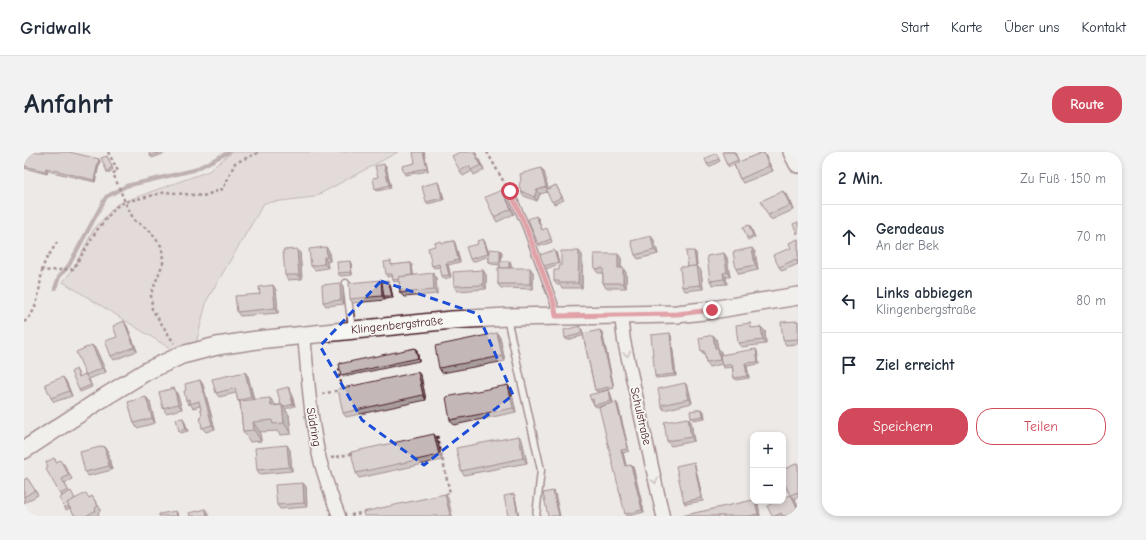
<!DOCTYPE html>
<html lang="de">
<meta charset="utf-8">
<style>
body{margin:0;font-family:"Comic Neue",sans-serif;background:#f2f2f3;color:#1f2937}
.controls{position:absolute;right:12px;bottom:12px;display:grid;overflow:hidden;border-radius:8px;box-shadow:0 2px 6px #0003}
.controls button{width:36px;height:36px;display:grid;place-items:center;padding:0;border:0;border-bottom:1px solid #e0e1e3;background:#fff;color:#1f2937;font:20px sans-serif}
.stop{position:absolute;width:12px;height:12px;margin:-9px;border:3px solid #d1495b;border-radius:50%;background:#fff}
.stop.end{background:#d1495b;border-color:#fff;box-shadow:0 1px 4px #0008}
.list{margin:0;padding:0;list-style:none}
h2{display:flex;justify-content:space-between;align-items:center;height:52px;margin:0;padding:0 16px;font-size:17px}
h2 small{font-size:13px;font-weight:400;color:#747a83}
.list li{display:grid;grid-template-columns:26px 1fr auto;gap:12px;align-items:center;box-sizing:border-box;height:64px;padding:0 16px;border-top:1px solid #e0e1e3}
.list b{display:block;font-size:15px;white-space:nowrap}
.list p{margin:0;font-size:13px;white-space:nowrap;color:#747a83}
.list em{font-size:13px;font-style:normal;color:#747a83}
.actions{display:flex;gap:8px;padding:12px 16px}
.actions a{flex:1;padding:9px 0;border:1px solid #d1495b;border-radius:16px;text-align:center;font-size:14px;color:#d1495b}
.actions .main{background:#d1495b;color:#fff}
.icon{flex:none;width:22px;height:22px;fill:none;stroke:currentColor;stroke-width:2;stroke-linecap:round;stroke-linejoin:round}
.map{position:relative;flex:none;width:774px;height:364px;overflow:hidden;border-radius:16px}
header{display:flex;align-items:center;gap:24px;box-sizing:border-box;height:56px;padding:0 20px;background:#fff;border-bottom:1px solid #e0e1e3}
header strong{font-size:19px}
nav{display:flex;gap:22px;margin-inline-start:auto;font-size:14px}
.intro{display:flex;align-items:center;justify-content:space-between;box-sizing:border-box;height:96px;padding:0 24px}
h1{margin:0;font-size:28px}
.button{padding:10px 18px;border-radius:16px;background:#d1495b;color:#fff;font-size:14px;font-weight:700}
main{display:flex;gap:24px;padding:0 24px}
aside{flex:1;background:#fff;border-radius:16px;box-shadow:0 2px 6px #0003}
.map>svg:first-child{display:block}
.green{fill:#d4cbca;stroke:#8f757a}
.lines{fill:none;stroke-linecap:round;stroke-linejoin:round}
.stream{stroke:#886e73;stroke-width:4}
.lane-casing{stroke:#4a1f2b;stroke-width:9}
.street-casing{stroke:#4a1f2b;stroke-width:15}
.secondary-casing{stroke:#4a1f2b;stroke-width:20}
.path{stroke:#4a1f2b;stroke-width:2.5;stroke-dasharray:3 3;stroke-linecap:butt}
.lane{stroke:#f6f6f2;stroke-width:6}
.street{stroke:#f6f6f2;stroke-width:12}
.secondary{stroke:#f6f6f2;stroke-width:17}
.wall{fill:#a99d9d;stroke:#4a1f2b}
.shaded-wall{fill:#898080;stroke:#4a1f2b}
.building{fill:#c4b7b7;stroke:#4a1f2b}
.oneway{stroke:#a99598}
.route{stroke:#d1495b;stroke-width:5}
.marked{fill:none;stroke:#1d4ed8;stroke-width:3;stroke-dasharray:8 5;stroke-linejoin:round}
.labels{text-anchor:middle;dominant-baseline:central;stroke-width:3.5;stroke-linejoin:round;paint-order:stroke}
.street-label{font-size:12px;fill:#4a1f2b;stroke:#f6f6f2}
</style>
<header>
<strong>Gridwalk</strong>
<nav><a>Start</a><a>Karte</a><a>Über uns</a><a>Kontakt</a></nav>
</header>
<div class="intro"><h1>Anfahrt</h1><a class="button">Route</a></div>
<main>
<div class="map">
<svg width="774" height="364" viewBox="0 0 774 364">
<rect width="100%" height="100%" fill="#ece9e6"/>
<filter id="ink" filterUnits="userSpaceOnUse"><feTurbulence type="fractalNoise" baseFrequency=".025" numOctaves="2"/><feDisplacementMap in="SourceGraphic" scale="8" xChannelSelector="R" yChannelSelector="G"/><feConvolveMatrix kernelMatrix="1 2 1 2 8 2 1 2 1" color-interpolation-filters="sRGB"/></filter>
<g filter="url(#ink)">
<!-- green -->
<polygon class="green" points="208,0 374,0 290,45 240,51 183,148 172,191 147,197 39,130 49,117 70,77 93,52 185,19"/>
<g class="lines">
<!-- stream -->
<polyline class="stream" points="31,136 35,125 45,113 82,45 102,34 170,18 205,0"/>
<defs>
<g id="lane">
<polyline points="486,39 502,75 530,151 532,163"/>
<polyline points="322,131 328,176"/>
<polyline points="483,166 517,318 512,364"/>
</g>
<g id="street">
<polyline points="597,164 600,189 639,364"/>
<path d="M 280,183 C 284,225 286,267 296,308 C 301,327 308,346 315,364"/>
</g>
<g id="secondary">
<polyline points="768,0 774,12"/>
<polyline points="0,298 79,246 123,219 158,203 193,194 233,188 428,168 483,165 653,162 688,158 774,144"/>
</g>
</defs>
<!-- lane casing -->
<use href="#lane" class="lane-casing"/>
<!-- street casing -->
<use href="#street" class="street-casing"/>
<!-- secondary casing -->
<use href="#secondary" class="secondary-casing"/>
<!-- path -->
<g class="path">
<polyline points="84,0 94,19 89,21 101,50 110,68 126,79 138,95 139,111 127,142 128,157 150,191"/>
<polyline points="463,0 481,32"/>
<polyline points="18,119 21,109 34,89"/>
<path d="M 0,170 C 15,159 15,136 18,119 L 49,117 L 73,78 L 92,55 L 101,50 L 142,40 L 179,44 L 199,37 L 211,11 L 236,0"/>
<path d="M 319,237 C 316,228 312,218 319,209"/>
<polyline points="298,242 316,238"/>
<polyline points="408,284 413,283 426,341 419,343"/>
<polyline points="307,306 331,301"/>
<polyline points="327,363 342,360"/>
</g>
<!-- lane -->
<use href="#lane" class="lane"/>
<!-- street -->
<use href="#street" class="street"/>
<!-- secondary -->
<use href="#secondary" class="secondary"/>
</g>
<!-- wall -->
<g class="wall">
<polygon points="0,0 76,9 71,30 24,19 23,22 0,16"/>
<polygon points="125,0 144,0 128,6"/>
<polygon points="400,0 404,19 381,23 380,21 391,11"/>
<polygon points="451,0 460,18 450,23 448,19 439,24 436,19"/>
<polygon points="699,0 711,0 715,10 737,1 736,0 740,0 739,0 742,5 749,19 719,31 716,27 710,13 705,15 703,13"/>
<polygon points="693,4 696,9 685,15 683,12"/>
<polygon points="360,12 362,14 367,36 353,39 351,37 354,25"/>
<polygon points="517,16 520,20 524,37 532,33 540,48 530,52 523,40 516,42 513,49 500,44 497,39"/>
<polygon points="416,32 420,48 403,52 402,50"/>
<polygon points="478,38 481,42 490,62 473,70 470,65"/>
<polygon points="759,39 763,43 769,58 747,68 744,63"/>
<polygon points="512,64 514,66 518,78 524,79 528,90 516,94 514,92"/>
<polygon points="725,73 727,76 731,86 724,88 723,86"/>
<polygon points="774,87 774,112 758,119 755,115 767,96"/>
<polygon points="630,88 634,102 614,107 611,103"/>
<polygon points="430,89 431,91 436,110 424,113 427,125 420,127 418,124 416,115 410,116 408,114 411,94 418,91"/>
<polygon points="461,90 465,103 478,100 477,109 487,111 487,116 509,120 509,137 477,136 474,132 476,113 467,112 465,110 465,104 448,110 446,107"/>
<polygon points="302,95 305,99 306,109 303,110 304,116 291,118 287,114"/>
<polygon points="530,98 532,100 535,112 522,117 520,114"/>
<polygon points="670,99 672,101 673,114 677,118 679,137 661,139 658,135 664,115"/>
<polygon points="731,100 734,118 715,122 712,117"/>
<polygon points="276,101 278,127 264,128 261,123"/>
<polygon points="700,101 703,106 706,125 702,125 703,132 689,133 686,129"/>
<polygon points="558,103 558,136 538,136 536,133 533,133 530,129 537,114"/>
<polygon points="597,106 597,116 599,116 602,121 602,136 582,136 579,131 579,121 574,121 571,117"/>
<polygon points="326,109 327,111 328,123 316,124 314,121"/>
<polygon points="387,111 388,113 389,123 412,126 413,142 380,145 376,141 375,129 370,130 369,128 368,124 363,125 362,122 368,112 369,113"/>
<polygon points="459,118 462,123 462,137 433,139 430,134"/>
<polygon points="358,130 366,132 369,146 361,147 361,148 329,151 326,147"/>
<polygon points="319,135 320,152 302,154 299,150"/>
<polygon points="252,138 254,161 216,164 213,160 236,142"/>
<polygon points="774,169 774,192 762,193 759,188"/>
<polygon points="103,174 113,199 90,208 87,204 93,185"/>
<polygon points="730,176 741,179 742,192 717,195 714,191"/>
<polygon points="558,177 559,182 578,180 590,236 573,240 571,238 559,183 558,183 558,184 543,188 541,186"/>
<polygon points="473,181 476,186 481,209 418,221 415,216"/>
<polygon points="646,181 647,184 652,224 632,226 631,224"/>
<polygon points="689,183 692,187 694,196 697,200 697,203 733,199 735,212 723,214 725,226 712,228 710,226 708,215 700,216 698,212 685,215 682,210 681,203 677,199"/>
<polygon points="68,193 72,197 82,220 65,227 68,235 56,240 55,238 52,217 56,225 61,222"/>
<polygon points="391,196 393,198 395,209 319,225 317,223"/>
<polygon points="224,224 230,247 252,253 257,253 266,237 271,254 261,257 265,263 267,282 256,283 253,279 236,280 237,289 226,290 219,279 216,251 214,249 212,241 195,245 192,241"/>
<polygon points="397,224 402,248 322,265 319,261"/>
<polygon points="176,228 179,233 191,277 182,280 178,276 178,262 176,254 169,256 166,252 165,253 162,248 162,238"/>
<polygon points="42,229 48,244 30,250 27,246"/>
<polygon points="484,233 487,238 492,260 430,273 426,268"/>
<polygon points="664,235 668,251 640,258 637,253"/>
<polygon points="585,238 586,240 589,251 572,255 570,253 569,250 568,250 567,248"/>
<polygon points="153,241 158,257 142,261 139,256"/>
<polygon points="122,245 126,250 131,271 113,276 110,271"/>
<polygon points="592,250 594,253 605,299 599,301 602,314 609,315 620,360 604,364 602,364 601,362"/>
<polygon points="678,257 680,260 681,266 669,268 667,266"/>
<polygon points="664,266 667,270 670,289 647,294 643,289"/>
<polygon points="160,268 164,279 157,281 155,279"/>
<polygon points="495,284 498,288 503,311 440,323 437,319"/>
<polygon points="413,286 418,308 335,326 332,321"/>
<polygon points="83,298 88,318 64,324 61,320"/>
<polygon points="266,298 268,319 236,322 233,318"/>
<polygon points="30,306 33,310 40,312 48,327 41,332 45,340 52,347 65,346 68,344 77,358 74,360 75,363 73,364 51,364 46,356 42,358 41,356 38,344 24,315"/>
<polygon points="670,310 671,313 679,349 661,352 660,350"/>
<polygon points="774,311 774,345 771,347 774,354 774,364 748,364 766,343 761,333 759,334 759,318"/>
<polygon points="3,326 14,343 0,351 0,328"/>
<polygon points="279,331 282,335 283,355 256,357 253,353"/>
<polygon points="729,349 732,349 734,352 736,364 657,364"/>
</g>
<!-- shaded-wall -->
<g class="shaded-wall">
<polygon points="399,0 400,0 404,19 403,16"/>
<polygon points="450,0 451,0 460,18 457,13"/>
<polygon points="739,0 742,5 749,19 745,14"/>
<polygon points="83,4 89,17 85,22 83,20"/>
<polygon points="75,7 76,9 71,30 70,28"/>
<polygon points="360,12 362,14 367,36 365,33"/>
<polygon points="22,16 24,19 23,22 21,19"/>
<polygon points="517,16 520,20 525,40 522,35"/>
<polygon points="414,30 416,32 420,48 418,46"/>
<polygon points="478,38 481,42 490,62 487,57"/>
<polygon points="513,38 516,42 513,49 510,45"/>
<polygon points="759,39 763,43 769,58 766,53"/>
<polygon points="512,64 514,66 519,80 518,78"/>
<polygon points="725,73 727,76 731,86 729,84"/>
<polygon points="627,84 630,88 634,102 630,98"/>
<polygon points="459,87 461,90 466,104 464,102"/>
<polygon points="430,89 431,91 436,110 434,108"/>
<polygon points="302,95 305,99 306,109 303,105"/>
<polygon points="728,96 731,100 734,118 731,113"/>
<polygon points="273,97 276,101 278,127 275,123"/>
<polygon points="476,98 478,100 477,113 476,110"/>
<polygon points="530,98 532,100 535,112 534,110"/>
<polygon points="555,99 558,103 558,136 554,131"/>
<polygon points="670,99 672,101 673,114 677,118 679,137 676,133 672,116"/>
<polygon points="700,101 703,106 706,125 703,120"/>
<polygon points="594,102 597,106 597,121 594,116"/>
<polygon points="300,105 303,110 304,116 300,112"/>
<polygon points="326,109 327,111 328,123 327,120"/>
<polygon points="485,109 487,111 486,120 485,118"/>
<polygon points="387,111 388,113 390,128 388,126"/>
<polygon points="422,111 424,113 427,125 425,123"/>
<polygon points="506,116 509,120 509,137 506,132"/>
<polygon points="599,116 602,121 602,136 599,131"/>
<polygon points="459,118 462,123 462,137 459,133"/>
<polygon points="409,121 412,126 413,142 410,138"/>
<polygon points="699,121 702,125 703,132 700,127"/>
<polygon points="357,128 360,132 360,144 361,147 361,148 358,144"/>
<polygon points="364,129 366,132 369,146 368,144"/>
<polygon points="316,131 319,135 320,152 317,148"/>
<polygon points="249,133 252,138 254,161 251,156"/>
<polygon points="100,169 103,174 113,199 110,195"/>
<polygon points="737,175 741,179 742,192 739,188"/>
<polygon points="576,178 578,180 590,236 589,234"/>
<polygon points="473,181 476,186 481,209 478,204"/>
<polygon points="646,181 647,184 652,224 650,222"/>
<polygon points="689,183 692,187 695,201 691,196"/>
<polygon points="68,193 72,197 82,220 78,216"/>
<polygon points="391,196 393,198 395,209 394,206"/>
<polygon points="694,196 697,200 699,212 696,208"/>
<polygon points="732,197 733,199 735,212 734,210"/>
<polygon points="721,211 723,214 725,226 723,224"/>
<polygon points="221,220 224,224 230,250 227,245"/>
<polygon points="394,220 397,224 402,248 399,243"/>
<polygon points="39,225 42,229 48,244 45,239"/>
<polygon points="176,228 179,233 191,277 188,273"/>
<polygon points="661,231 664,235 668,251 665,247"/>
<polygon points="484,233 487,238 492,260 489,256"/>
<polygon points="264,235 266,237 271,254 269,252"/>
<polygon points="150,236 153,241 158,257 154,252"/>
<polygon points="585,238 586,240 589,251 587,249"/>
<polygon points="122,245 126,250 131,271 128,266"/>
<polygon points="246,246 254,256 247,254"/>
<polygon points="592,250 594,253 605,299 604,297"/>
<polygon points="258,253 265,263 267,282 260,271"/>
<polygon points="678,257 680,260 681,266 679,264"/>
<polygon points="159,266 160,268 164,279 162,277"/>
<polygon points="664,266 667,270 670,289 667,285"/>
<polygon points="229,270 236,280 237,289 230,278"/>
<polygon points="410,282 413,286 418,308 415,303"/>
<polygon points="495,284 498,288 503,311 499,306"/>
<polygon points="263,293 266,298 268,319 265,315"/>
<polygon points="80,294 83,298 88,318 85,314"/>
<polygon points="597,298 599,301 603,317 601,314"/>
<polygon points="670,310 671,313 679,349 677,346"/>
<polygon points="607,313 609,315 620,360 618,358"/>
<polygon points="279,331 282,335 283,355 280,351"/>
<polygon points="529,339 531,341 536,364 535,364"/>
<polygon points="421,342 424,346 428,364 426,363"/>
<polygon points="490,342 491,344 495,364 494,364"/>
<polygon points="767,343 771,347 774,354 774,357"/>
<polygon points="731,349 734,352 736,364 735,364 734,362"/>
<polygon points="182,357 185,362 185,364 183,364"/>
<polygon points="152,359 155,364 153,364"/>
</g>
<!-- building -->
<g class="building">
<polygon points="0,0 45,0 75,7 70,28 22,16 21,19 0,14"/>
<polygon points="125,0 137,0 126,4"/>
<polygon points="389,0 399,0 403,16 380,21 378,14 391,11"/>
<polygon points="436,0 450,0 457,13 447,18 445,14 436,19 428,4"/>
<polygon points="698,0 710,0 714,8 703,13"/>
<polygon points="739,0 745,14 716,27 710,12"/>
<polygon points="692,1 695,7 683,12 681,7"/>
<polygon points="83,4 88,14 83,20 77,6"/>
<polygon points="360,12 365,33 351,37 349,26 354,25 351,14"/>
<polygon points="517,16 522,35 513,38 510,45 497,39 495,33 497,28 496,22"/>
<polygon points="414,30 418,46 402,50 398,34"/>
<polygon points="532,33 538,45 528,50 522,38"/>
<polygon points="478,38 487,57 470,65 461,45"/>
<polygon points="759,39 766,53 744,63 737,49"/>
<polygon points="512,64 518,78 523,76 527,87 514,92 504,67"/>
<polygon points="774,70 774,81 773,82 769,72"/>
<polygon points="725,73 729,84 723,86 719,75"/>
<polygon points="627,84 630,98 611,103 607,89"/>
<polygon points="459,87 464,102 446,107 442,95 454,92 453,89"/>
<polygon points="774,87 774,112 772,107 755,115 749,103 767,96 765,91"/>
<polygon points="417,89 418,91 430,89 434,108 422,111 425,123 418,124 415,112 408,114 404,96 411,94 410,91"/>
<polygon points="302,95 303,105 300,105 300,112 287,114 285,97"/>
<polygon points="728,96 731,113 712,117 709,100"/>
<polygon points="273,97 275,123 261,123 259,98"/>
<polygon points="465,97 476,98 476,110 465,110"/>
<polygon points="530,98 534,110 520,114 516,103"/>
<polygon points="537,99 555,99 554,131 535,131 535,129 530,129 530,118 535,118 535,114 537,114"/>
<polygon points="662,99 670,99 672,114 664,115"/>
<polygon points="700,101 703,120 699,121 700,127 686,129 683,104"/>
<polygon points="570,102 594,102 594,116 599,116 599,131 579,131 579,116 571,117"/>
<polygon points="326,109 327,120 314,121 313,110"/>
<polygon points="367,109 367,113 387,111 388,123 375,125 375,127 369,128 368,122 362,122 360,110"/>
<rect x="476" y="109" width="9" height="7"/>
<polygon points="673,114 676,133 658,135 656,115"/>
<rect x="474" y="116" width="32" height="16"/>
<polygon points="459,118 459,133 430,134 429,120"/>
<polygon points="409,121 410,138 376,141 375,125"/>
<polygon points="357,128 358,144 326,147 325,131"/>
<polygon points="364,129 368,144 360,144 358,130"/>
<polygon points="316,131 317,148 299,150 298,133"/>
<polygon points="249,133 251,156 213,160 211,144 236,142 235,135"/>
<polygon points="100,169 110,195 87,204 81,189 93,185 89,174"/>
<polygon points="774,169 774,187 759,188 757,170"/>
<polygon points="727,171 727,176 737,175 739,188 714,191 712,173"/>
<polygon points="556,174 558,181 556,181 556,182 541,186 540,178"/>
<polygon points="576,178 589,234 571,238 559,182"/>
<polygon points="473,181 478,204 415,216 411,194"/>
<polygon points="646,181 650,222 631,224 627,183"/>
<polygon points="689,183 691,196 694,196 696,208 682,210 680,199 677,199 675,186"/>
<polygon points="68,193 78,216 62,223 52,200"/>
<polygon points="391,196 394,206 317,223 315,212"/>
<polygon points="732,197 734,210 721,211 723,224 710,226 708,212 698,214 696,203"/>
<polygon points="52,217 55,225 61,222 67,233 55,238 47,220"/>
<polygon points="221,220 227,245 214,249 211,236 192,241 188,227"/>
<polygon points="394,220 399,243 319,261 314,237"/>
<polygon points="39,225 45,239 27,246 21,232"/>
<polygon points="176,228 188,273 178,276 176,265 178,262 175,249 166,252 165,247 162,248 160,239 162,238 161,232"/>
<polygon points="661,231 665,247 637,253 634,237"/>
<polygon points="484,233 489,256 426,268 422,245"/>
<polygon points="264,235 269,252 259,255 258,253 257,253 253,238"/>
<polygon points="150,236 154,252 139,256 135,240"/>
<polygon points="585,238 587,249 570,253 569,247 567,248 565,243"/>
<polygon points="122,245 128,266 110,271 104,250"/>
<polygon points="246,246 247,254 258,253 260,271 249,272 248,268 229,270 230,278 219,279 216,249"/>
<polygon points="592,250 604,297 597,298 601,314 607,313 618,358 601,362 575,255"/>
<polygon points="678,257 679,264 667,266 666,259"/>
<polygon points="159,266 162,277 155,279 152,267"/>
<polygon points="664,266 667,285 643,289 640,270"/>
<polygon points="410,282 415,303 332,321 327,300"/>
<polygon points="495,284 499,306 437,319 432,296"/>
<polygon points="263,293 265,315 233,318 231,296"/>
<polygon points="80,294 85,314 61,320 56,300"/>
<polygon points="30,306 32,310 36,308 45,323 38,327 44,338 36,342 22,317 24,315 22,310"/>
<polygon points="670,310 677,346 660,350 652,314"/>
<polygon points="774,311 774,340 766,343 759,328 759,318"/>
<polygon points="3,326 11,338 0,345 0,328"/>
<polygon points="279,331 280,351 253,353 251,333"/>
<polygon points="47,339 51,347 43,351 45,354 41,356 35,346"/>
<polygon points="529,339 535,364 524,364 519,341"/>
<polygon points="62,341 65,346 68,344 74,354 71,356 72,358 62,364 51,364 43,351"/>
<polygon points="421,342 426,363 423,364 340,364 339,360"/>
<polygon points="490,342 494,364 484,364 480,344"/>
<polygon points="767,343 774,357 774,364 759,364 757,361 751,364 748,364 743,354 753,349 759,349 759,346"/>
<polygon points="729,348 729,349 731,349 734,362 725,364 657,364"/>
<polygon points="182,357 183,364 166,364 165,361"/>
<polygon points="152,359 153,364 135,364 135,362"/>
</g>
<!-- one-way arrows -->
<defs><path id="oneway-chevron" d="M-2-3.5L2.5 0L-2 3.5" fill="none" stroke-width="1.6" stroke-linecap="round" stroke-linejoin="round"/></defs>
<g class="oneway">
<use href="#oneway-chevron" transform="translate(603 202) rotate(77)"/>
<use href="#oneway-chevron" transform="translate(631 329) rotate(77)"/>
</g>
</g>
<g class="lines" filter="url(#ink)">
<!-- route -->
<polyline class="route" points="486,39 502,75 530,151 532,164 653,162 688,158"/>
</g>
<!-- marked area -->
<path d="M0 0H774V364H0ZM 357,129 L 454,162 L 489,243 L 400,313 L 338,268 L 296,194 Z" fill="#ece9e6" fill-opacity=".55" fill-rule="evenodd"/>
<path class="marked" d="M 357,129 L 454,162 L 489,243 L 400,313 L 338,268 L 296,194 Z"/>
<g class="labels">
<!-- street labels -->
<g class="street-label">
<text transform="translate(373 173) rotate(-6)">Klingenbergstraße</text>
<text transform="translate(617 264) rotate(77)">Schulstraße</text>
<text transform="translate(290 275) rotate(80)">Südring</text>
</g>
</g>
</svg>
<div class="controls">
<button>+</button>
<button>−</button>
</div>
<div class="stop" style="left:486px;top:39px"></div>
<div class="stop end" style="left:688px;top:158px"></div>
</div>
<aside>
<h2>2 Min.<small>Zu Fuß · 150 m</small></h2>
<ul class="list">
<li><svg class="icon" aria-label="ahead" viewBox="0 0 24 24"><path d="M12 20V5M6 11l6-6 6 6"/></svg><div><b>Geradeaus</b><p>An der Bek</p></div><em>70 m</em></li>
<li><svg class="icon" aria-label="left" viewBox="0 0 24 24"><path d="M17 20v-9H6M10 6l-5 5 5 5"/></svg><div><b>Links abbiegen</b><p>Klingenbergstraße</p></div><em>80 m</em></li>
<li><svg class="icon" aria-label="arrive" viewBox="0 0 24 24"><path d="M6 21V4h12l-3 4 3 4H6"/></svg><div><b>Ziel erreicht</b></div></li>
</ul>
<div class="actions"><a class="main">Speichern</a><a>Teilen</a></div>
</aside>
</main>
